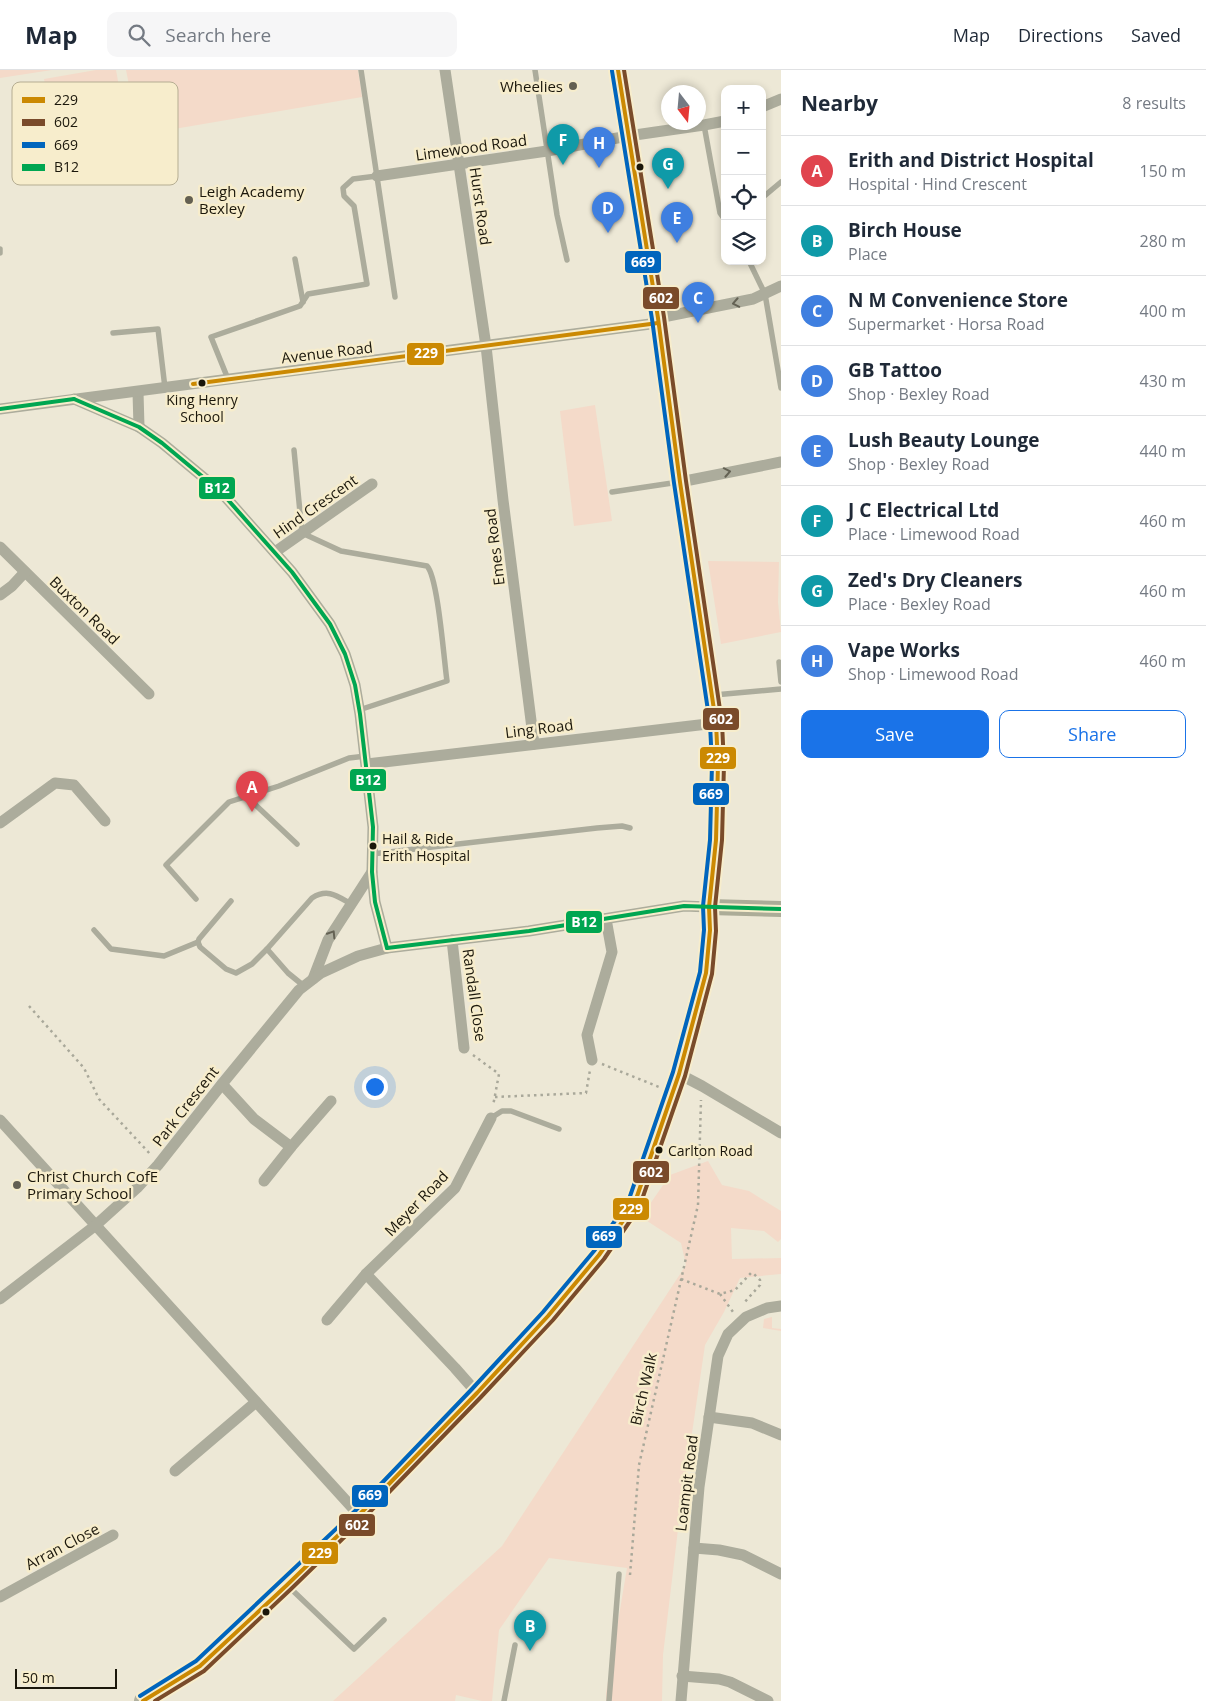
<!DOCTYPE html>
<meta charset="utf-8">
<style>
body{margin:0;font-family:"Open Sans",sans-serif;background:#f6f6f7;color:#1f2937}
.controls{position:absolute;right:15px;top:15px;display:grid;overflow:hidden;border-radius:10px;box-shadow:0 2px 8px #0003}
.controls button{width:45px;height:45px;display:grid;place-items:center;padding:0;border:0;border-bottom:1px solid #e0e1e3;background:#fff;color:#1f2937;font:25px sans-serif}
.compass{position:absolute;left:661px;top:15px;width:45px;height:45px;border-radius:50%;background:#fff;box-shadow:0 2px 8px #0003;rotate:164deg}
.scale{position:absolute;left:15px;bottom:12px;width:102px;box-sizing:border-box;padding-left:5px;border:2px solid #1b170b;border-top:0;font-size:14px;line-height:18px;white-space:nowrap;color:#1b170b;-webkit-text-stroke:4px #f7edcc;paint-order:stroke}
.you{position:absolute;left:374px;top:1016px;width:18px;height:18px;margin:-12px;border:4px solid #fff;border-radius:50%;background:#1a73e8;box-shadow:0 0 0 8px #1a73e833}
.badge{display:grid;place-items:center;width:32px;height:32px;border-radius:50%;background:#1a73e8;color:#fff;font-size:16px;font-weight:700}
.pin{position:absolute;translate:-50% -41px;filter:drop-shadow(0 1px 2px #0008)}
.pin::after{content:'';position:absolute;top:26px;width:18px;height:15px;background:inherit;clip-path:polygon(0 0,100% 0,50% 100%)}
.list{margin:0;padding:0;list-style:none}
h2{display:flex;justify-content:space-between;align-items:center;height:65px;margin:0;padding:0 20px;font-size:21px}
h2 small{font-size:16px;font-weight:400;color:#747a83}
.list li{display:grid;grid-template-columns:32px 1fr auto;gap:15px;align-items:center;box-sizing:border-box;height:70px;padding:0 20px;border-top:1px solid #e0e1e3}
.list b{display:block;font-size:19px;white-space:nowrap}
.list p{margin:0;font-size:16px;white-space:nowrap;color:#747a83}
.list em{font-size:16px;font-style:normal;color:#747a83}
.actions{display:flex;gap:10px;padding:15px 20px}
.actions a{flex:1;padding:11px 0;border:1px solid #1a73e8;border-radius:10px;text-align:center;font-size:18px;color:#1a73e8}
.actions .main{background:#1a73e8;color:#fff}
.icon{flex:none;width:28px;height:28px;fill:none;stroke:currentColor;stroke-width:2;stroke-linecap:round;stroke-linejoin:round}
.map{position:relative;flex:none;width:781px;height:1631px;overflow:hidden}
header{display:flex;align-items:center;gap:30px;box-sizing:border-box;height:70px;padding:0 25px;background:#fff;border-bottom:1px solid #e0e1e3}
header strong{font-size:24px}
nav{display:flex;gap:28px;margin-inline-start:auto;font-size:18px}
.search{width:350px;height:45px;background:#f6f6f7;display:flex;align-items:center;gap:12px;box-sizing:border-box;padding:0 18px;border-radius:10px;color:#747a83;font-size:19px}
main{display:flex}
aside{flex:1;background:#fff}
.map>svg:first-child{display:block}
.green{fill:#f4dac9}
.lines{fill:none;stroke-linecap:round;stroke-linejoin:round}
.path{stroke:#a9a89a;stroke-width:2.5;stroke-dasharray:2.5 4;stroke-linecap:butt}
.lane{stroke:#acac9c;stroke-width:5.5}
.street{stroke:#acac9c;stroke-width:11}
.secondary{stroke:#acac98;stroke-width:16}
.primary{stroke:#b1b09f;stroke-width:18}
.bus-1-casing{stroke:#f7edcc;stroke-width:8}
.bus-2-casing{stroke:#f7edcc;stroke-width:8}
.bus-3-casing{stroke:#f7edcc;stroke-width:8}
.bus-4-casing{stroke:#f7edcc;stroke-width:8}
.bus-1{stroke:#cb8902;stroke-width:4}
.bus-2{stroke:#7a4b2a;stroke-width:4}
.bus-3{stroke:#0065bd;stroke-width:4}
.bus-4{stroke:#00a651;stroke-width:4}
.oneway{stroke:#646254}
.poi-dot{fill:#646052;stroke:#f7edcc;stroke-width:2}
.bus-dot{fill:#1b170b;stroke:#f7edcc;stroke-width:2}
.labels{text-anchor:middle;dominant-baseline:central;stroke-width:5;stroke-linejoin:round;paint-order:stroke}
.bus-label{font-size:14px;fill:#1b170b;stroke:#f7edcc;text-anchor:start}
.poi-label{font-size:15px;fill:#1b170b;stroke:#f7edcc;text-anchor:start}
.street-label{font-size:15px;fill:#1b170b;stroke:#f7edcc}
.key{fill:#f7edcc;stroke:#b5ad92;stroke-width:1}
.key-label{font-size:14px;fill:#1b170b}
.line-badge{stroke:#f7edcc;stroke-width:2}
.badge-label{font-size:14px;text-anchor:middle;font-weight:bold;fill:#fff}
</style>
<header>
<strong>Map</strong>
<div class="search"><svg class="icon" aria-label="search" viewBox="0 0 24 24"><circle cx="10" cy="10" r="6"/><path d="M15 15l6 6"/></svg>Search here</div>
<nav><a>Map</a><a>Directions</a><a>Saved</a></nav>
</header>
<main>
<div class="map">
<svg width="781" height="1631" viewBox="0 0 781 1631">
<rect width="100%" height="100%" fill="#ede8d6"/>
<!-- green -->
<g class="green">
<polygon points="0,0 52,0 0,8"/>
<polygon points="96,0 116,0 128,66 57,78 44,9"/>
<polygon points="126,0 358,0 362,27 139,65"/>
<polygon points="595,335 612,451 574,456 560,341"/>
<polygon points="708,491 779,492 778,532 781,562 721,574"/>
<polygon points="708,1091 722,1115 749,1121 781,1141 781,1169 778,1172 764,1161 731,1158 732,1189 781,1188 781,1204 740,1208 724,1242 705,1275 679,1451 663,1585 662,1631 606,1631 606,1623 627,1498 549,1488 499,1560 492,1631 482,1631 456,1625 455,1631 333,1631 502,1476 686,1195 681,1173 641,1147 670,1105"/>
<polygon points="772,1247 772,1258 781,1259 781,1261 763,1258 764,1249"/>
</g>
<g class="lines">
<!-- path -->
<g class="path">
<polyline points="29,936 84,998 99,1029 151,1085"/>
<polyline points="473,985 499,1004 493,1036"/>
<polyline points="602,994 659,1017"/>
<polyline points="495,1027 586,1023 590,1000"/>
<polyline points="681,1209 720,1224 735,1220 751,1203 753,1203 760,1210 760,1215 743,1234"/>
<polyline points="720,1224 733,1242"/>
<polyline points="630,1505 639,1395 698,1135 701,1030"/>
</g>
<!-- lane -->
<g class="lane">
<polyline points="361,0 395,227"/>
<polyline points="535,0 557,145 567,190"/>
<polyline points="704,55 720,143 725,150"/>
<polyline points="762,128 781,112"/>
<polyline points="0,179 0,183"/>
<polyline points="295,189 303,232"/>
<polyline points="749,191 765,224 781,318"/>
<polyline points="113,263 158,259 165,318"/>
<polyline points="228,309 211,267 300,236 308,224 367,214 354,136 344,126 343,118 353,109 377,106"/>
<path d="M 294,380 L 302,463 L 341,481 L 427,496 C 438,507 444,591 447,611 L 359,640"/>
<polyline points="612,422 679,412"/>
<polyline points="779,592 781,612"/>
<polyline points="714,625 781,619"/>
<polyline points="246,726 297,774"/>
<polyline points="372,784 597,758 622,756 630,758"/>
<polyline points="196,829 166,795 229,732 279,716 349,688 366,686"/>
<path d="M 231,831 L 199,869 L 198,872 L 200,877 L 226,899 L 236,903 L 252,894 L 267,879 L 312,828 C 328,818 337,826 351,834"/>
<polyline points="94,860 111,879 164,886 198,872"/>
<polyline points="267,879 288,903 304,916"/>
<polyline points="491,1048 502,1041 511,1041 559,1059"/>
<polyline points="289,1517 354,1579 384,1550"/>
<polyline points="504,1631 515,1575"/>
<polyline points="609,1631 619,1504"/>
</g>
<!-- street -->
<g class="street">
<polyline points="445,0 486,276 503,430 534,674"/>
<polyline points="762,37 781,29"/>
<polyline points="377,106 547,81 628,66 704,55 725,51"/>
<polyline points="658,248 753,229 781,216"/>
<polyline points="138,322 139,357"/>
<polyline points="74,329 139,357 162,373 221,422 292,502 330,554 345,584 355,615 360,644 373,757 372,802 375,832 387,878"/>
<polyline points="0,339 658,253"/>
<polyline points="680,412 781,392"/>
<polyline points="0,477 149,624"/>
<polyline points="275,482 372,414"/>
<polyline points="0,525 12,516 25,502"/>
<polyline points="367,694 716,653"/>
<polyline points="0,753 55,713 74,715 105,751"/>
<polyline points="452,870 464,978"/>
<polyline points="313,909 328,870 372,802"/>
<polyline points="592,990 587,965 612,882 606,849"/>
<polyline points="679,1004 702,1016 781,1063"/>
<polyline points="222,1014 254,1049 291,1077 331,1031"/>
<polyline points="0,1050 359,1445"/>
<polyline points="264,1111 291,1077"/>
<polyline points="366,1204 455,1298 477,1323"/>
<polyline points="0,1229 96,1155 137,1118 158,1095 222,1014 299,920 321,903 358,886 387,878 529,861 684,836 709,837"/>
<polyline points="327,1250 366,1204 455,1118 491,1048"/>
<polyline points="709,1347 752,1353 781,1365"/>
<polyline points="175,1401 256,1332"/>
<polyline points="694,1478 719,1480 743,1485 781,1504"/>
<polyline points="0,1527 113,1465"/>
<polyline points="682,1606 719,1609 730,1612 768,1631"/>
<polyline points="681,1631 699,1417 718,1286 728,1264 746,1247 767,1238 781,1236"/>
</g>
<!-- secondary -->
<polyline class="secondary" points="709,837 781,839"/>
<!-- primary -->
<polyline class="primary" points="143,1631 200,1596 287,1515 359,1445 477,1323 505,1291 548,1246 599,1185 634,1135 679,1004 697,940 706,903 710,860 709,837 716,770 717,736 718,694 716,653 680,412 658,248 618,0"/>
<defs>
<g id="bus-1">
<polyline points="193,314 658,253"/>
<polyline points="143,1631 200,1596 287,1515 359,1445 477,1323 548,1246 599,1185 634,1135 679,1004 706,903 710,860 709,837 716,770 718,694 716,653 680,412 658,248 618,0"/>
</g>
<polyline id="bus-2" points="155,1631 204,1601 291,1519 363,1449 481,1327 553,1250 604,1189 639,1138 685,1006 712,904 716,861 715,837 722,770 724,694 722,653 686,411 664,247 624,0"/>
<polyline id="bus-3" points="140,1626 196,1591 355,1441 472,1319 543,1242 594,1181 628,1132 673,1002 700,902 704,860 703,836 710,770 712,694 710,654 674,413 652,249 612,1"/>
<g id="bus-4">
<polyline points="74,329 139,357 162,373 221,422 292,502 330,554 345,584 355,615 360,644 373,757 372,802 375,832 387,878"/>
<polyline points="0,339 74,329"/>
<polyline points="387,878 529,861 684,836 781,839"/>
</g>
</defs>
<!-- bus-1 casing -->
<use href="#bus-1" class="bus-1-casing"/>
<!-- bus-2 casing -->
<use href="#bus-2" class="bus-2-casing"/>
<!-- bus-3 casing -->
<use href="#bus-3" class="bus-3-casing"/>
<!-- bus-4 casing -->
<use href="#bus-4" class="bus-4-casing"/>
<!-- bus-1 -->
<use href="#bus-1" class="bus-1"/>
<!-- bus-2 -->
<use href="#bus-2" class="bus-2"/>
<!-- bus-3 -->
<use href="#bus-3" class="bus-3"/>
<!-- bus-4 -->
<use href="#bus-4" class="bus-4"/>
</g>
<!-- one-way arrows -->
<defs><path id="oneway-chevron" d="M-2-3.5L2.5 0L-2 3.5" fill="none" stroke-width="1.6" stroke-linecap="round" stroke-linejoin="round" transform="scale(1.25)"/></defs>
<g class="oneway">
<use href="#oneway-chevron" transform="translate(736 233) rotate(169)"/>
<use href="#oneway-chevron" transform="translate(727 402) rotate(-11)"/>
<use href="#oneway-chevron" transform="translate(332 864) rotate(-58)"/>
</g>
<!-- markers -->
<g class="poi-dot">
<circle cx="573" cy="16" r="5"/>
<circle cx="189" cy="130" r="5"/>
<circle cx="17" cy="1115" r="5"/>
</g>
<g class="bus-dot">
<circle cx="640" cy="97" r="4.5"/>
<circle cx="202" cy="313" r="4.5"/>
<circle cx="373" cy="776" r="4.5"/>
<circle cx="659" cy="1080" r="4.5"/>
<circle cx="266" cy="1542" r="4.5"/>
</g>
<g class="labels">
<!-- bus labels -->
<g class="bus-label">
<text x="202" y="329" text-anchor="middle">King Henry<tspan x="202" dy="17">School</tspan></text>
<text x="382" y="768">Hail &amp; Ride<tspan x="382" dy="17">Erith Hospital</tspan></text>
<text x="668" y="1080">Carlton Road</text>
</g>
<!-- poi labels -->
<g class="poi-label">
<text x="563" y="16" text-anchor="end">Wheelies</text>
<text x="199" y="121">Leigh Academy<tspan x="199" dy="17">Bexley</tspan></text>
<text x="27" y="1106">Christ Church CofE<tspan x="27" dy="17">Primary School</tspan></text>
</g>
<!-- street labels -->
<g class="street-label">
<text transform="translate(471 77) rotate(-8)">Limewood Road</text>
<text transform="translate(481 136) rotate(82)">Hurst Road</text>
<text transform="translate(327 282) rotate(-7)">Avenue Road</text>
<text transform="translate(315 436) rotate(-35)">Hind Crescent</text>
<text transform="translate(494 477) rotate(-97)">Emes Road</text>
<text transform="translate(85 540) rotate(44)">Buxton Road</text>
<text transform="translate(539 658) rotate(-7)">Ling Road</text>
<text transform="translate(475 925) rotate(82)">Randall Close</text>
<text transform="translate(185 1036) rotate(-52)">Park Crescent</text>
<text transform="translate(416 1133) rotate(-46)">Meyer Road</text>
<text transform="translate(643 1319) rotate(-77)">Birch Walk</text>
<text transform="translate(686 1413) rotate(-83)">Loampit Road</text>
<text transform="translate(62 1476) rotate(-28)">Arran Close</text>
</g>
</g>
<!-- legend -->
<rect x="12" y="12" width="166" height="103" rx="8" class="key"/>
<rect x="22" y="27" width="23" height="6" fill="#cb8902"/>
<rect x="22" y="49" width="23" height="7" fill="#7a4b2a"/>
<rect x="22" y="72" width="23" height="6" fill="#0065bd"/>
<rect x="22" y="94" width="23" height="7" fill="#00a651"/>
<g class="key-label">
<text x="54" y="35">229</text>
<text x="54" y="57">602</text>
<text x="54" y="80">669</text>
<text x="54" y="102">B12</text>
</g>
<g class="line-badge">
<rect x="624" y="180" width="38" height="24" rx="5" fill="#0065bd"/>
<rect x="642" y="216" width="38" height="24" rx="5" fill="#7a4b2a"/>
<rect x="406" y="272" width="39" height="24" rx="5" fill="#cb8902"/>
<rect x="198" y="406" width="38" height="24" rx="5" fill="#00a651"/>
<rect x="702" y="637" width="38" height="24" rx="5" fill="#7a4b2a"/>
<rect x="699" y="676" width="38" height="24" rx="5" fill="#cb8902"/>
<rect x="349" y="698" width="38" height="24" rx="5" fill="#00a651"/>
<rect x="692" y="712" width="38" height="24" rx="5" fill="#0065bd"/>
<rect x="565" y="840" width="38" height="24" rx="5" fill="#00a651"/>
<rect x="632" y="1090" width="38" height="24" rx="5" fill="#7a4b2a"/>
<rect x="612" y="1127" width="38" height="24" rx="5" fill="#cb8902"/>
<rect x="585" y="1155" width="38" height="24" rx="5" fill="#0065bd"/>
<rect x="351" y="1414" width="38" height="24" rx="5" fill="#0065bd"/>
<rect x="338" y="1443" width="38" height="24" rx="5" fill="#7a4b2a"/>
<rect x="301" y="1471" width="38" height="24" rx="5" fill="#cb8902"/>
</g>
<g class="badge-label">
<text x="643" y="197">669</text>
<text x="661" y="233">602</text>
<text x="426" y="288">229</text>
<text x="217" y="423">B12</text>
<text x="721" y="654">602</text>
<text x="718" y="693">229</text>
<text x="368" y="715">B12</text>
<text x="711" y="729">669</text>
<text x="584" y="857">B12</text>
<text x="651" y="1107">602</text>
<text x="631" y="1144">229</text>
<text x="604" y="1171">669</text>
<text x="370" y="1430">669</text>
<text x="357" y="1460">602</text>
<text x="320" y="1488">229</text>
</g>
</svg>
<div class="controls">
<button>+</button>
<button>−</button>
<button><svg class="icon" aria-label="locate" viewBox="0 0 24 24"><circle cx="12" cy="12" r="6"/><path d="M12 2v4M12 18v4M2 12h4M18 12h4"/></svg></button>
<button><svg class="icon" aria-label="layers" viewBox="0 0 24 24"><path d="M12 4l9 5-9 5-9-5zM3 14l9 5 9-5"/></svg></button>
</div>
<svg class="compass" viewBox="-18 -18 36 36"><path d="M0-13l5 13h-10z" fill="#e53935"/><path d="M0 13l5-13h-10z" fill="#747a83"/></svg>
<div class="scale">50 m</div>
<div class="you"></div>
<div class="pin badge" style="left:252px;top:742px;background:#e0444e">A</div>
<div class="pin badge" style="left:530px;top:1581px;background:#0f9aa8">B</div>
<div class="pin badge" style="left:698px;top:253px;background:#3f7fe0">C</div>
<div class="pin badge" style="left:608px;top:163px;background:#3f7fe0">D</div>
<div class="pin badge" style="left:677px;top:173px;background:#3f7fe0">E</div>
<div class="pin badge" style="left:563px;top:95px;background:#0f9aa8">F</div>
<div class="pin badge" style="left:668px;top:119px;background:#0f9aa8">G</div>
<div class="pin badge" style="left:599px;top:98px;background:#3f7fe0">H</div>
</div>
<aside>
<h2>Nearby<small>8 results</small></h2>
<ul class="list">
<li><span class="badge" style="background:#e0444e">A</span><div><b>Erith and District Hospital</b><p>Hospital · Hind Crescent</p></div><em>150 m</em></li>
<li><span class="badge" style="background:#0f9aa8">B</span><div><b>Birch House</b><p>Place</p></div><em>280 m</em></li>
<li><span class="badge" style="background:#3f7fe0">C</span><div><b>N M Convenience Store</b><p>Supermarket · Horsa Road</p></div><em>400 m</em></li>
<li><span class="badge" style="background:#3f7fe0">D</span><div><b>GB Tattoo</b><p>Shop · Bexley Road</p></div><em>430 m</em></li>
<li><span class="badge" style="background:#3f7fe0">E</span><div><b>Lush Beauty Lounge</b><p>Shop · Bexley Road</p></div><em>440 m</em></li>
<li><span class="badge" style="background:#0f9aa8">F</span><div><b>J C Electrical Ltd</b><p>Place · Limewood Road</p></div><em>460 m</em></li>
<li><span class="badge" style="background:#0f9aa8">G</span><div><b>Zed's Dry Cleaners</b><p>Place · Bexley Road</p></div><em>460 m</em></li>
<li><span class="badge" style="background:#3f7fe0">H</span><div><b>Vape Works</b><p>Shop · Limewood Road</p></div><em>460 m</em></li>
</ul>
<div class="actions"><a class="main">Save</a><a>Share</a></div>
</aside>
</main>
